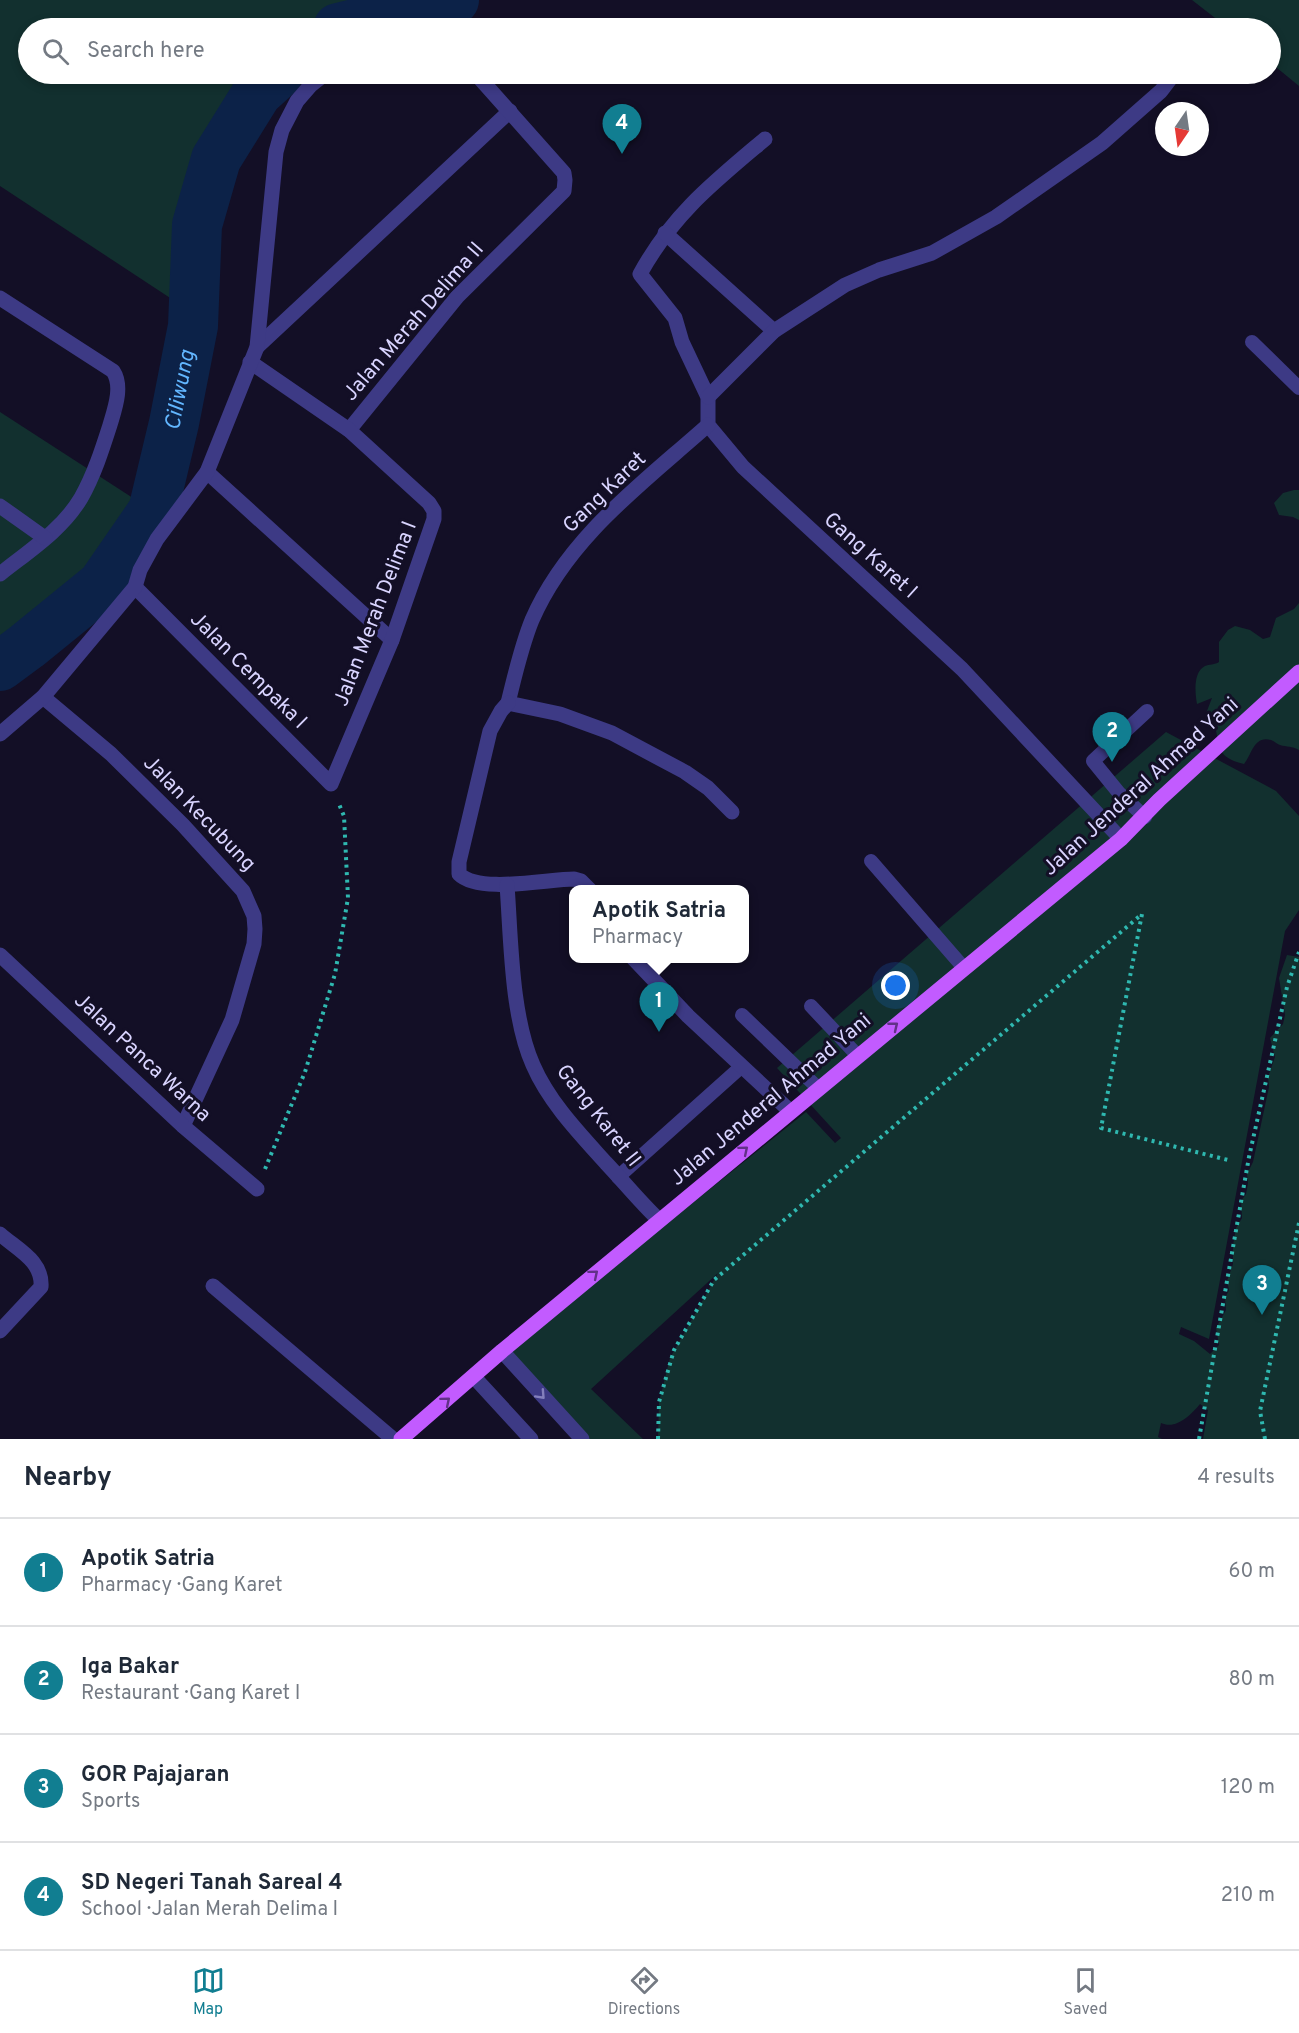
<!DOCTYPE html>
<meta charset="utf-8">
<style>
body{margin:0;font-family:Overpass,sans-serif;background:#f6f6f7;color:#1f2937}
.compass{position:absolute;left:1155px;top:102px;width:54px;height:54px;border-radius:50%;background:#fff;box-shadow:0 3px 9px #0003;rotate:193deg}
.you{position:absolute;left:896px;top:986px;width:21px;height:21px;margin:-15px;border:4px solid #fff;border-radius:50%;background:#1a73e8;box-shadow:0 0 0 9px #1a73e833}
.badge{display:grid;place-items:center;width:39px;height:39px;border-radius:50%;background:#117e91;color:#fff;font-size:20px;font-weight:700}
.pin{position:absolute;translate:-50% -50px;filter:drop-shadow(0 2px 3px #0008)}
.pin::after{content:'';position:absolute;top:32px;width:21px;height:18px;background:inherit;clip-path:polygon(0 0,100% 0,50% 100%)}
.popup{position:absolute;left:569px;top:885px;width:180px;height:78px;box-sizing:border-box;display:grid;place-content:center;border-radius:12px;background:#fff;filter:drop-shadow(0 2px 4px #0005);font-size:20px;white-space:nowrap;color:#747a83}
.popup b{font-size:22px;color:#1f2937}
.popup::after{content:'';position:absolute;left:50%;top:100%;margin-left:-12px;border:12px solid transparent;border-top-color:#fff}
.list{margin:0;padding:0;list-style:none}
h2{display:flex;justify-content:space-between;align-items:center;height:78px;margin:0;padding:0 24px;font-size:26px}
h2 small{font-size:20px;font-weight:400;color:#747a83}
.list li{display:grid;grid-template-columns:39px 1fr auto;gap:18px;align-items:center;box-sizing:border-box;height:108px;padding:0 24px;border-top:2px solid #e0e1e3}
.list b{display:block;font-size:22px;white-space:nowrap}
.list p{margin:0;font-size:20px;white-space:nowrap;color:#747a83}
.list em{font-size:20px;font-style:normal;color:#747a83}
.icon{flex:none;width:33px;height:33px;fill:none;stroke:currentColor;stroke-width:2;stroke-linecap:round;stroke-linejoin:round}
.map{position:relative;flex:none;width:1299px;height:1439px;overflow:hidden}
.search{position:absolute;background:#fff;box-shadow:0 3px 9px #0003;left:18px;right:18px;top:18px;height:66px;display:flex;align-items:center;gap:15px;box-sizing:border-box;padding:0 21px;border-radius:33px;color:#747a83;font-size:22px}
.sheet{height:510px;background:#fff}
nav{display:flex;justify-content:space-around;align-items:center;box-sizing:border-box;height:84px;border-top:2px solid #e0e1e3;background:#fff;font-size:16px;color:#747a83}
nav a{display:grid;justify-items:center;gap:3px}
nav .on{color:#117e91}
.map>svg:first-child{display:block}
.green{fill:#12302f}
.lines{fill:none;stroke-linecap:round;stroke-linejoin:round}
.river{stroke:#0c2248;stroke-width:50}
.path{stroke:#2fb8b0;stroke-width:4;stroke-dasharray:3 4.5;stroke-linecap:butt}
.service{stroke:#3d3a85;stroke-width:14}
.minor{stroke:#3d3a85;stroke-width:15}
.tertiary{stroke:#3d3a85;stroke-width:15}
.primary{stroke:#c25bff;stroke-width:15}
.oneway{stroke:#623188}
.oneway2{stroke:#837fbc}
.labels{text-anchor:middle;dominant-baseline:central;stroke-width:6;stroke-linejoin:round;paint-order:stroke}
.street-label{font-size:21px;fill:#d9d4ff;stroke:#130f26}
.water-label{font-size:22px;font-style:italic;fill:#62b6ff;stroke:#130f26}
</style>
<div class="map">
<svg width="1299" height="1439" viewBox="0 0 1299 1439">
<rect width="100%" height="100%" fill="#130f26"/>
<!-- green -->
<g class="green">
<polygon points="0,0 460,0 338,28 28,28 28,74 278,74 257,93 216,159 197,230 193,313 0,186"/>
<polygon points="1192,0 1299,0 1299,86 1271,63 1270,28 1228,28"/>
<polygon points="0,412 153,511 102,585 27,646 0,665"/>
<polygon points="1294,490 1299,490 1299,520 1293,517 1279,515 1274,503 1283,493"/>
<path d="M 1299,603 L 1299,750 C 1292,746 1287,747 1280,745 C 1277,744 1274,741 1271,740 C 1254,735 1252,754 1244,764 C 1203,754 1229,732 1205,716 L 1212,698 L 1197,704 C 1195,693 1193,672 1205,666 C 1209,664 1215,665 1219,662 L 1219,642 L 1228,630 L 1235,626 L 1250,630 L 1263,639 L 1270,637 L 1276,618 L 1294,609 Z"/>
<path d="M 1166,732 L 1276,791 L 1299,816 L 1299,910 L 1285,931 L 1209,1339 L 1181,1327 L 1179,1334 L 1194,1341 L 1210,1354 L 1219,1345 L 1216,1328 L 1226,1310 L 1225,1298 L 1229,1290 L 1227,1281 L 1233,1264 L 1233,1245 L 1236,1228 L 1242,1218 L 1241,1201 L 1246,1194 L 1248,1183 L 1247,1174 L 1253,1162 L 1269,1087 L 1268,1077 L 1275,1057 L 1270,1038 L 1283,1024 L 1285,1015 L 1279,978 L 1287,955 L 1299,957 L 1299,1439 L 1203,1439 L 1208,1410 L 1200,1404 C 1191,1415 1176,1430 1161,1423 L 1158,1437 L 1162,1439 L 658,1439 L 659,1402 L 670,1358 L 718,1273 L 591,1389 L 643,1439 L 585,1439 L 508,1351 L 806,1112 L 835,1143 L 841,1138 L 777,1068 Z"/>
</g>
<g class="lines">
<!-- river -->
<g class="river">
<polyline points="338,28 454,0"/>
<path id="s1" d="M 0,666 L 27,646 L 102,585 L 153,511 L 174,423 L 193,326 L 197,225 L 216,159 L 257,93 L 278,74"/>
</g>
<!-- path -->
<g class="path">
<polyline points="265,1169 305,1072 335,974 348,898 344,816 339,804"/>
<polyline points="658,1439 659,1402 674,1350 714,1280 1142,914 1101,1128 1228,1160"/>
<polyline points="1199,1439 1249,1157 1287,987 1299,952"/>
<polyline points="1265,1439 1260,1411 1299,1223"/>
</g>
<!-- service -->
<g class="service">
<polyline points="1252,342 1299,388"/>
<polyline points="1145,817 1119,793 1093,761 1147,711"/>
<polyline points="871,861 964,968"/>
<polyline points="811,1006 858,1056"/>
<polyline points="742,1015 818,1088"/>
<polyline points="618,1177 741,1067"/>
</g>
<!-- minor -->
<g class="minor">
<path d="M 765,139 C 714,182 673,214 640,274 L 675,318 L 682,342 L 708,397 L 708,425 L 743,467 L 962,669 L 1121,839"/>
<polyline points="665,233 774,331"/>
<path d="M 0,298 L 113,371 C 123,386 115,408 110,425 C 102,450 94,475 81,498 C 62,530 29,551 0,574"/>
<polyline points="257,347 510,111"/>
<polyline points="708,397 774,331 845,285 879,270 932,253 996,217 1102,143 1161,91 1174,74"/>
<path d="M 708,425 C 643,483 568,537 532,620 C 521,647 515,675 508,703 L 560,714 L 612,733 L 685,772 L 708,788 L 732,812"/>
<polyline points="349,430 457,297 564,191 565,180 564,173 476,74"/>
<polyline points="207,472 392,640"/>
<polyline points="0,506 45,538"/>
<polyline points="135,587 331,784 392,640 434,519 434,511 429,503 349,430 250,362"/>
<polyline points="43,697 111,754 183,825 243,891 254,916 255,929 254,944 232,1020 183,1126"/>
<path d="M 508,703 L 501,711 L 490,731 L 459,862 L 459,874 C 479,894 547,879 574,879 L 581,881 L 590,890"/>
<polyline points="0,734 43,697 135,587 140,570 157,539 207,472 257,347 276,152 282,130 297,101 310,86 325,74"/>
<path d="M 507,885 C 511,938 511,1016 533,1065 C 549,1102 579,1133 606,1163 C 624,1182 640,1202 659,1220"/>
<polyline points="0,955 183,1126 257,1189"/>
<polyline points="633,958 688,1016 790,1111"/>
<path d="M 0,1234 C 18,1250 43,1261 41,1287 L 0,1331"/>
<polyline points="213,1286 393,1439"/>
</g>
<!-- tertiary -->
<g class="tertiary">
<polyline points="502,1351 582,1439"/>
<polyline points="474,1377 531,1439"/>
</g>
<!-- primary -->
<polyline class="primary" points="401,1439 502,1351 1121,839 1159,800 1299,672"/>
</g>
<!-- one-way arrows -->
<defs><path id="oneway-chevron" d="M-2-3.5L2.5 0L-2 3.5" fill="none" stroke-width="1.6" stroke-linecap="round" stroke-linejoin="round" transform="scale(1.5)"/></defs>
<g class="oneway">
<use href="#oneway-chevron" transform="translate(894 1026) rotate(-39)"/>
<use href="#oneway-chevron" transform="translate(744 1150) rotate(-40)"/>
<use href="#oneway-chevron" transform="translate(594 1274) rotate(-40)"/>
<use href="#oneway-chevron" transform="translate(446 1401) rotate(-40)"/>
</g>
<use class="oneway2" href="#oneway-chevron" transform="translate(541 1395) rotate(47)"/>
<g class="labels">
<!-- street labels -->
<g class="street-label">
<text transform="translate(414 322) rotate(-49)">Jalan Merah Delima II</text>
<text transform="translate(605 493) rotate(-44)">Gang Karet</text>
<text transform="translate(870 556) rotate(42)">Gang Karet I</text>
<text transform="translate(376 614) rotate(-69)">Jalan Merah Delima I</text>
<text transform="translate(248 671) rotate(45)">Jalan Cempaka I</text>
<text transform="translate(1141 787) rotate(-42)">Jalan Jenderal Ahmad Yani</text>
<text transform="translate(199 814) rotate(46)">Jalan Kecubung</text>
<text transform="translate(142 1058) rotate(43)">Jalan Panca Warna</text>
<text transform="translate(771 1100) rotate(-40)">Jalan Jenderal Ahmad Yani</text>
<text transform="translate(598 1116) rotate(52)">Gang Karet II</text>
</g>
<!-- water labels -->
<g class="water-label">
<text stroke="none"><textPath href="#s1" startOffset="344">Ciliwung</textPath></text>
</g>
</g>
</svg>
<svg class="compass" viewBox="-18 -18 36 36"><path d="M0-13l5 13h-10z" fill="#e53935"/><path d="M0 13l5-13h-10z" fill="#747a83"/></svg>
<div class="you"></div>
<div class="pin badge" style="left:659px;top:1032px">1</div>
<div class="popup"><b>Apotik Satria</b>Pharmacy</div>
<div class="pin badge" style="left:1112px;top:762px">2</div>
<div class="pin badge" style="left:1262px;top:1315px">3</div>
<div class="pin badge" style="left:622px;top:154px">4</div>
<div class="search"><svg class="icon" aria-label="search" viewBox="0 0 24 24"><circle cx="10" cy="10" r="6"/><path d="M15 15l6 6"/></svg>Search here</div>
</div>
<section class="sheet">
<h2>Nearby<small>4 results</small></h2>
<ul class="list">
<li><span class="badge">1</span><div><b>Apotik Satria</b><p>Pharmacy · Gang Karet</p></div><em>60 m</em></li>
<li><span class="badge">2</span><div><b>Iga Bakar</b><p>Restaurant · Gang Karet I</p></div><em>80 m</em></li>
<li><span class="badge">3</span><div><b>GOR Pajajaran</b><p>Sports</p></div><em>120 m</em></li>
<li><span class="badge">4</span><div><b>SD Negeri Tanah Sareal 4</b><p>School · Jalan Merah Delima I</p></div><em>210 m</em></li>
</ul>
</section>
<nav>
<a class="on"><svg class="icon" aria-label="map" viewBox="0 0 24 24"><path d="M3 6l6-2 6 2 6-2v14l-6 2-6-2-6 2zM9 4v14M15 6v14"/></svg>Map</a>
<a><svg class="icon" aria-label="directions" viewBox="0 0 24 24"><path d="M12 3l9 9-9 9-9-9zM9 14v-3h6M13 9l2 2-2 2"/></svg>Directions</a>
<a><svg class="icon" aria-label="saved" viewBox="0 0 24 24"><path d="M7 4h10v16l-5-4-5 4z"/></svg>Saved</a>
</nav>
